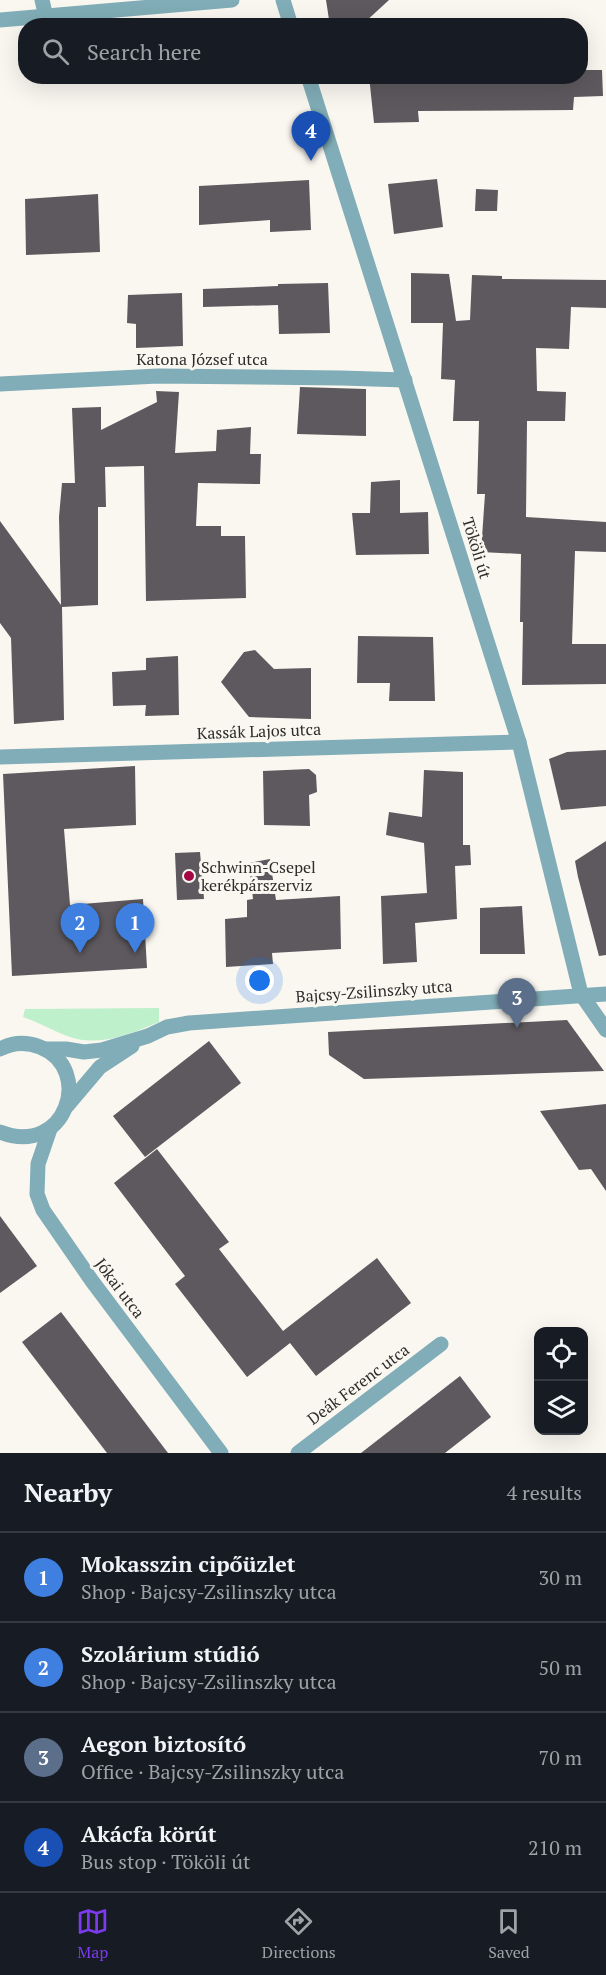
<!DOCTYPE html>
<meta charset="utf-8">
<style>
body{margin:0;font-family:"PT Serif",serif;background:#242831;color:#f1f3f6}
.controls{position:absolute;right:18px;bottom:18px;display:grid;overflow:hidden;border-radius:12px;box-shadow:0 6px 24px #0002}
.controls button{width:54px;height:54px;display:grid;place-items:center;padding:0;border:0;border-bottom:2px solid #363941;background:#171b24;color:#f1f3f6;font:30px sans-serif}
.you{position:absolute;left:260px;top:981px;width:21px;height:21px;margin:-15px;border:4px solid #fff;border-radius:50%;background:#1a73e8;box-shadow:0 0 0 9px #1a73e833}
.badge{display:grid;place-items:center;width:39px;height:39px;border-radius:50%;background:#7c3aed;color:#fff;font-size:20px;font-weight:700}
.pin{position:absolute;translate:-50% -50px;filter:drop-shadow(0 2px 3px #0008)}
.pin::after{content:'';position:absolute;top:32px;width:21px;height:18px;background:inherit;clip-path:polygon(0 0,100% 0,50% 100%)}
.list{margin:0;padding:0;list-style:none}
h2{display:flex;justify-content:space-between;align-items:center;height:78px;margin:0;padding:0 24px;font-size:26px}
h2 small{font-size:20px;font-weight:400;color:#9ea1a6}
.list li{display:grid;grid-template-columns:39px 1fr auto;gap:18px;align-items:center;box-sizing:border-box;height:90px;padding:0 24px;border-top:2px solid #363941}
.list b{display:block;font-size:22px;white-space:nowrap}
.list p{margin:0;font-size:20px;white-space:nowrap;color:#9ea1a6}
.list em{font-size:20px;font-style:normal;color:#9ea1a6}
.icon{flex:none;width:33px;height:33px;fill:none;stroke:currentColor;stroke-width:2;stroke-linecap:round;stroke-linejoin:round}
.map{position:relative;flex:none;width:606px;height:1453px;overflow:hidden}
.search{position:absolute;background:#171b24;box-shadow:0 6px 24px #0002;left:18px;right:18px;top:18px;height:66px;display:flex;align-items:center;gap:15px;box-sizing:border-box;padding:0 21px;border-radius:24px;color:#9ea1a6;font-size:22px}
.sheet{height:438px;background:#171b24}
nav{display:flex;justify-content:space-around;align-items:center;box-sizing:border-box;height:84px;border-top:2px solid #363941;background:#171b24;font-size:16px;color:#9ea1a6}
nav a{display:grid;justify-items:center;gap:3px}
nav .on{color:#7c3aed}
.map>svg:first-child{display:block}
.green{fill:#bef0cb}
.building{fill:#5d595e}
.lines{fill:none;stroke-linecap:round;stroke-linejoin:round}
.minor{stroke:#80adb7;stroke-width:15}
.tertiary{stroke:#80adb7;stroke-width:15}
.poi-dot{fill:#a30843;stroke:#faf7f1;stroke-width:2}
.labels{text-anchor:middle;dominant-baseline:central;stroke-width:6;stroke-linejoin:round;paint-order:stroke}
.street-label{font-size:16px;fill:#2e2d2b;stroke:#faf7f1}
.poi-label{font-size:16px;fill:#2e2d2b;stroke:#faf7f1;text-anchor:start}
</style>
<div class="map">
<svg width="606" height="1453" viewBox="0 0 606 1453">
<rect width="100%" height="100%" fill="#faf7f1"/>
<!-- green -->
<path class="green" d="M 159,1008 L 159,1022 C 131,1034 97,1048 67,1036 C 52,1030 38,1022 23,1017 L 25,1009 Z"/>
<!-- building -->
<g class="building">
<polygon points="326,0 389,0 364,23 348,26 330,26"/>
<polygon points="580,70 602,70 603,96 574,97 573,110 418,111 419,122 374,123 369,76 580,76"/>
<polygon points="437,179 443,227 394,234 388,184"/>
<polygon points="309,180 311,230 270,232 270,220 199,225 199,186"/>
<polygon points="476,189 498,190 497,211 475,211"/>
<polygon points="98,194 100,252 26,255 25,199"/>
<polygon points="411,273 449,274 456,321 470,320 472,275 502,276 502,279 606,280 606,308 571,307 569,349 536,348 537,391 566,392 565,421 527,421 526,517 606,522 606,552 575,551 572,644 606,644 606,684 522,685 523,622 520,622 521,554 481,552 485,494 477,494 479,421 453,421 455,380 441,379 443,323 411,323"/>
<polygon points="328,283 330,333 279,334 278,305 203,307 203,289 278,286 278,284"/>
<polygon points="182,293 183,346 136,348 136,324 127,323 128,295"/>
<polygon points="300,387 366,389 366,436 297,434"/>
<polygon points="156,391 179,392 175,453 216,451 217,430 251,427 250,454 261,454 260,484 198,483 196,526 221,526 221,536 245,536 246,598 146,601 144,466 105,467 106,507 98,507 98,605 62,607 64,720 14,724 11,638 0,623 0,521 61,605 59,517 62,483 75,483 72,408 101,407 101,430 157,402"/>
<polygon points="400,480 400,513 428,512 429,554 356,555 352,513 370,513 371,482"/>
<polygon points="358,636 433,637 435,701 389,701 390,683 357,683"/>
<polygon points="255,650 274,669 311,668 311,719 249,717 221,682 244,652"/>
<polygon points="178,656 179,715 145,716 146,705 113,706 112,672 146,670 146,658"/>
<polygon points="606,750 606,806 561,810 549,759 567,752"/>
<polygon points="135,766 136,825 64,829 70,905 143,899 147,968 12,976 3,774"/>
<polygon points="309,769 316,775 317,792 309,795 310,826 264,825 263,771"/>
<polygon points="424,770 463,772 463,845 470,845 471,865 455,866 457,919 415,923 417,962 383,964 381,896 427,893 424,843 386,835 389,812 422,817"/>
<polygon points="606,841 606,955 599,956 578,877 575,861"/>
<polygon points="200,852 204,899 177,900 175,853"/>
<polygon points="270,859 276,900 340,896 341,949 272,953 273,964 226,967 225,919 247,917 247,900 253,899 249,863"/>
<polygon points="522,906 525,954 480,954 480,908"/>
<polygon points="567,1020 604,1071 364,1079 329,1055 328,1032"/>
<polygon points="209,1041 241,1083 145,1157 113,1116"/>
<polygon points="606,1104 606,1191 591,1169 579,1170 540,1111"/>
<polygon points="157,1149 229,1242 219,1249 283,1331 377,1258 411,1303 316,1376 290,1343 247,1377 175,1284 185,1276 114,1183"/>
<polygon points="0,1216 37,1266 0,1293"/>
<polygon points="61,1312 168,1453 107,1453 22,1342"/>
<polygon points="460,1376 491,1417 445,1453 361,1453"/>
</g>
<g class="lines">
<!-- minor -->
<g class="minor">
<polyline points="42,0 46,17"/>
<polyline points="0,20 232,0"/>
<polyline points="0,384 158,376 341,378 405,380"/>
<polyline points="0,757 519,742"/>
<polyline points="581,994 606,1030"/>
<polyline points="50,1129 38,1164 37,1194 43,1210 92,1281 221,1453"/>
<polyline points="298,1453 441,1344"/>
</g>
<!-- tertiary -->
<g class="tertiary">
<polyline points="283,0 291,26"/>
<polyline points="308,76 519,742 581,994"/>
<path d="M 0,1049 C 13,1042 27,1042 40,1047 C 95,1069 66,1158 0,1132"/>
<polyline points="45,1049 66,1049 84,1052 102,1050 148,1036 167,1027 189,1023 606,994"/>
<polyline points="67,1106 100,1067 132,1046"/>
</g>
</g>
<!-- markers -->
<circle class="poi-dot" cx="189" cy="876" r="6"/>
<g class="labels">
<!-- street labels -->
<g class="street-label">
<text x="202" y="359">Katona József utca</text>
<text transform="translate(477 548) rotate(73)">Tököli út</text>
<text transform="translate(259 731) rotate(-2)">Kassák Lajos utca</text>
<text transform="translate(374 991) rotate(-4)">Bajcsy-Zsilinszky utca</text>
<text transform="translate(120 1288) rotate(53)">Jókai utca</text>
<text transform="translate(358 1384) rotate(-37)">Deák Ferenc utca</text>
</g>
<!-- poi labels -->
<g class="poi-label">
<text x="201" y="867">Schwinn-Csepel<tspan x="201" dy="18">kerékpárszerviz</tspan></text>
</g>
</g>
</svg>
<div class="controls">
<button><svg class="icon" aria-label="locate" viewBox="0 0 24 24"><circle cx="12" cy="12" r="6"/><path d="M12 2v4M12 18v4M2 12h4M18 12h4"/></svg></button>
<button><svg class="icon" aria-label="layers" viewBox="0 0 24 24"><path d="M12 4l9 5-9 5-9-5zM3 14l9 5 9-5"/></svg></button>
</div>
<div class="you"></div>
<div class="pin badge" style="left:135px;top:953px;background:#3f7fe0">1</div>
<div class="pin badge" style="left:80px;top:953px;background:#3f7fe0">2</div>
<div class="pin badge" style="left:517px;top:1028px;background:#5c6f8a">3</div>
<div class="pin badge" style="left:311px;top:161px;background:#1a4fb4">4</div>
<div class="search"><svg class="icon" aria-label="search" viewBox="0 0 24 24"><circle cx="10" cy="10" r="6"/><path d="M15 15l6 6"/></svg>Search here</div>
</div>
<section class="sheet">
<h2>Nearby<small>4 results</small></h2>
<ul class="list">
<li><span class="badge" style="background:#3f7fe0">1</span><div><b>Mokasszin cipőüzlet</b><p>Shop · Bajcsy-Zsilinszky utca</p></div><em>30 m</em></li>
<li><span class="badge" style="background:#3f7fe0">2</span><div><b>Szolárium stúdió</b><p>Shop · Bajcsy-Zsilinszky utca</p></div><em>50 m</em></li>
<li><span class="badge" style="background:#5c6f8a">3</span><div><b>Aegon biztosító</b><p>Office · Bajcsy-Zsilinszky utca</p></div><em>70 m</em></li>
<li><span class="badge" style="background:#1a4fb4">4</span><div><b>Akácfa körút</b><p>Bus stop · Tököli út</p></div><em>210 m</em></li>
</ul>
</section>
<nav>
<a class="on"><svg class="icon" aria-label="map" viewBox="0 0 24 24"><path d="M3 6l6-2 6 2 6-2v14l-6 2-6-2-6 2zM9 4v14M15 6v14"/></svg>Map</a>
<a><svg class="icon" aria-label="directions" viewBox="0 0 24 24"><path d="M12 3l9 9-9 9-9-9zM9 14v-3h6M13 9l2 2-2 2"/></svg>Directions</a>
<a><svg class="icon" aria-label="saved" viewBox="0 0 24 24"><path d="M7 4h10v16l-5-4-5 4z"/></svg>Saved</a>
</nav>
